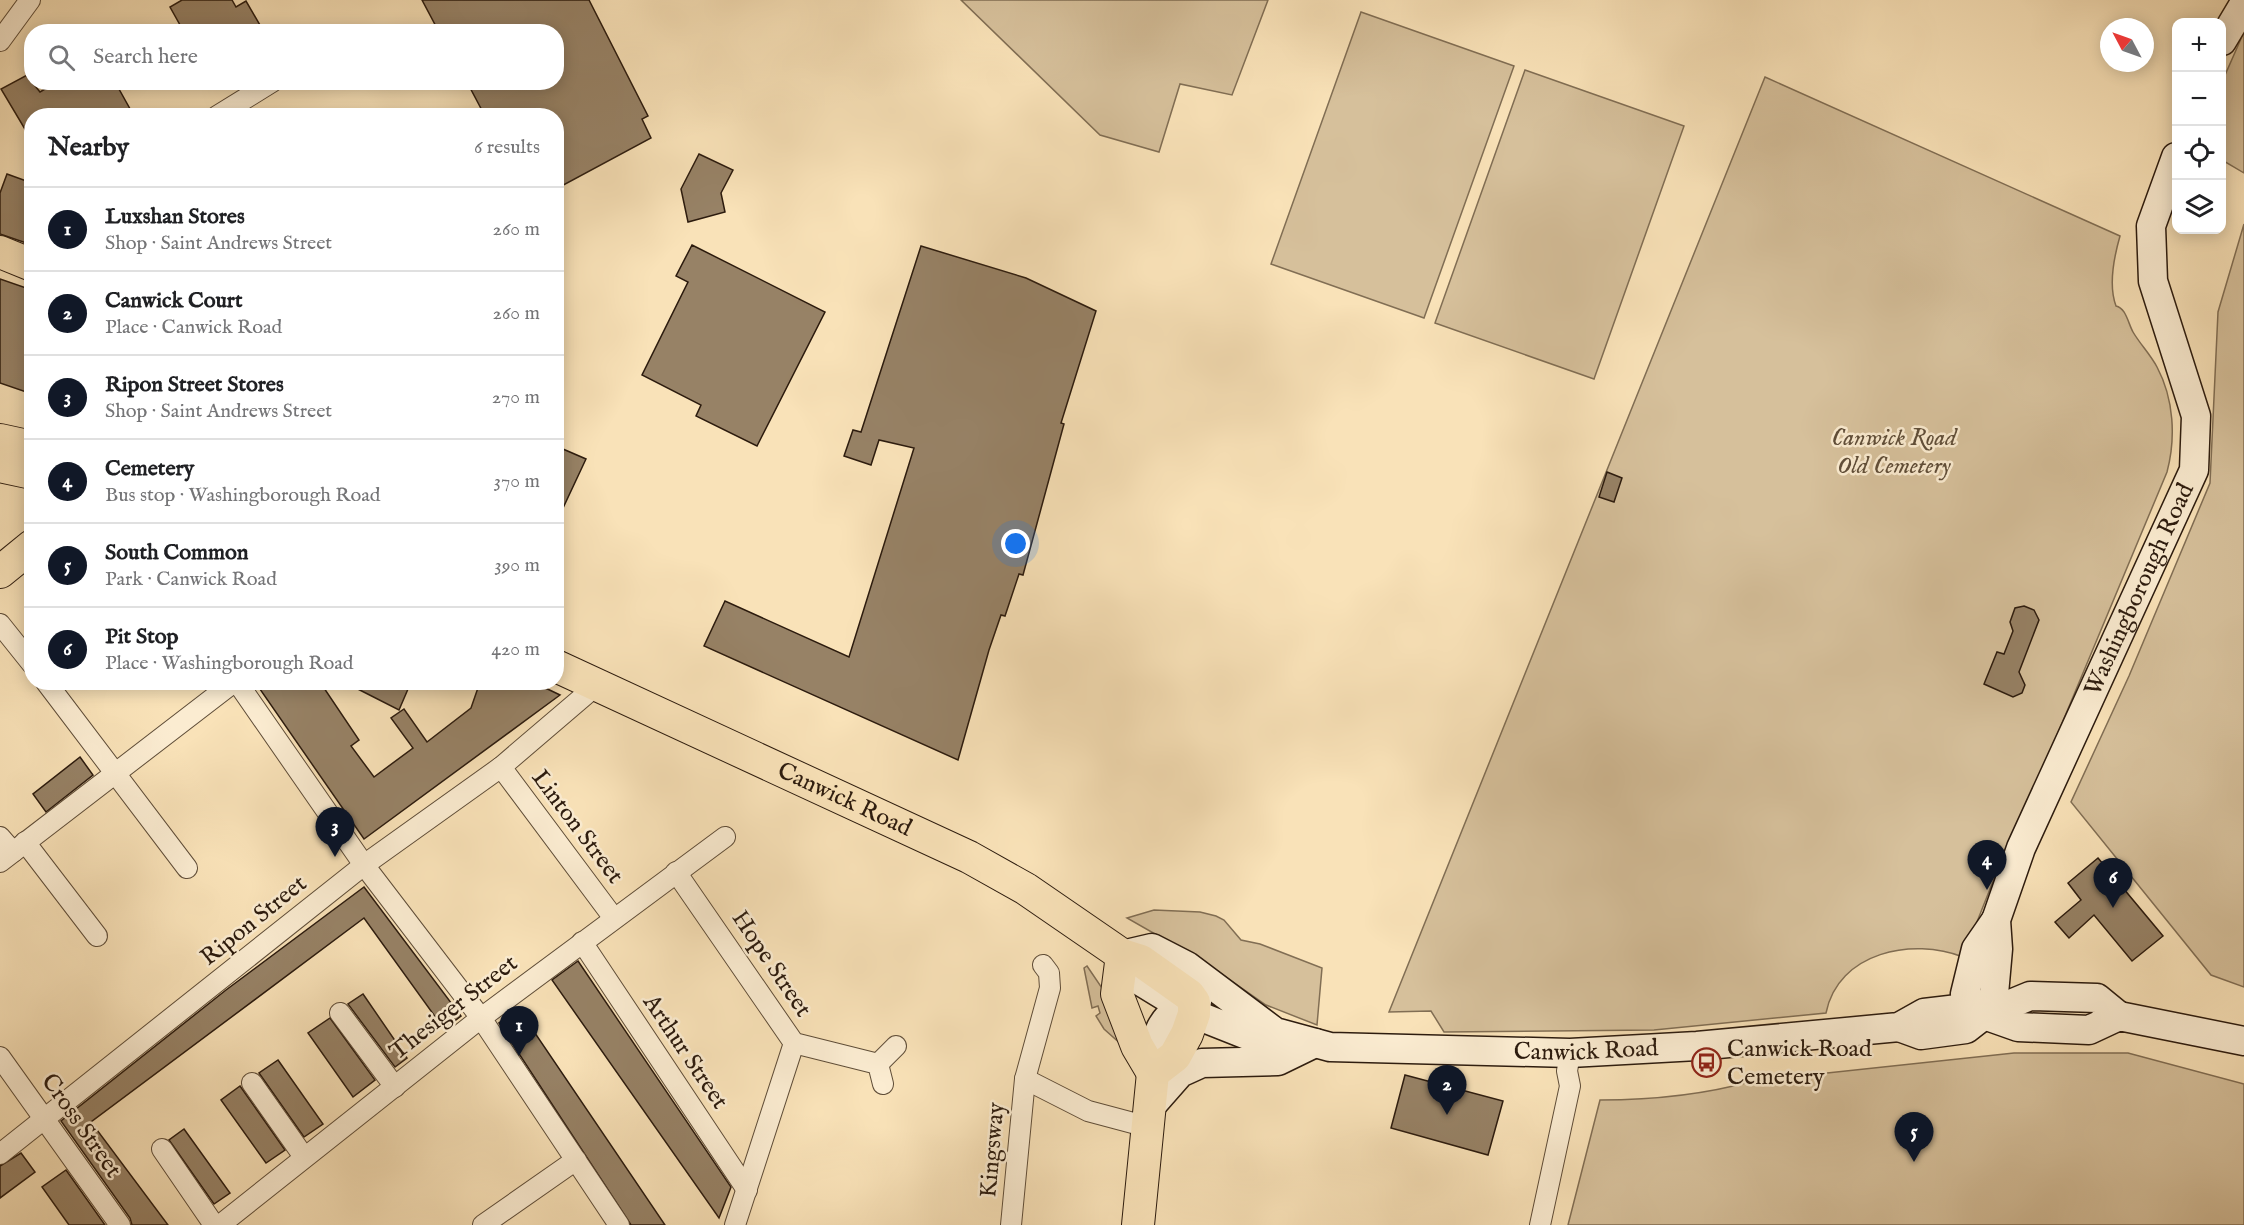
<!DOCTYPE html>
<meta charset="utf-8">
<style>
body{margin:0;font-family:"IM FELL English",serif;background:#f6f6f6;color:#202124}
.controls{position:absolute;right:18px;top:18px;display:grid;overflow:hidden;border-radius:12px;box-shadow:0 3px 15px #0003}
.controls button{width:54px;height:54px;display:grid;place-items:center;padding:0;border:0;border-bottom:2px solid #e0e0e0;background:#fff;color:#202124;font:30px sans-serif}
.compass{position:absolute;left:2100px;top:18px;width:54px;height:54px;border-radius:50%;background:#fff;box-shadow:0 3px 15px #0003;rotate:311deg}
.you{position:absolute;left:1016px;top:544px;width:21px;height:21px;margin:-15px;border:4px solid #fff;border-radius:50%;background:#1a73e8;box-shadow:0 0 0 9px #1a73e833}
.badge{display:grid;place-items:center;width:39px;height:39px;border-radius:50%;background:#111827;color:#fff;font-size:20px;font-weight:700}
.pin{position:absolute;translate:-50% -50px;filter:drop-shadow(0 2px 3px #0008)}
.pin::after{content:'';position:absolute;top:32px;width:21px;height:18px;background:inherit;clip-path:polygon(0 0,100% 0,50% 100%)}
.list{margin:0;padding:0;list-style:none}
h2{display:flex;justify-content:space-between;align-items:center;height:78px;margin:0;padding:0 24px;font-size:26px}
h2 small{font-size:20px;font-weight:400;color:#757577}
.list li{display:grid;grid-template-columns:39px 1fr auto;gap:18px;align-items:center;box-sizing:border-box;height:84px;padding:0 24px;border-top:2px solid #e0e0e0}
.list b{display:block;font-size:22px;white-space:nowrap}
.list p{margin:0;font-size:20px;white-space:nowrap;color:#757577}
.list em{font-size:20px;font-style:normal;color:#757577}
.icon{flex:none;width:33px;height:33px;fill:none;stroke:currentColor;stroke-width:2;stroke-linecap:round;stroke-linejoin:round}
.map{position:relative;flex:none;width:2244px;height:1225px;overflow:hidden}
.search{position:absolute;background:#fff;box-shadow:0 3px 15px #0003;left:24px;top:24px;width:540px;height:66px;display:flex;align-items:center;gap:15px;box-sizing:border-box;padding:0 21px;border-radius:24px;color:#757577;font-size:22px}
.panel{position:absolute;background:#fff;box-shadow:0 3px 15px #0003;left:24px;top:108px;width:540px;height:582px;border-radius:24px}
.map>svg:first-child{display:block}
.green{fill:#d6c09b;stroke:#816e54;stroke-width:1.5}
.building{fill:#978266;stroke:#2c1b0e;stroke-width:1.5}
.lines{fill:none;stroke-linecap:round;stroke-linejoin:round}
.minor-casing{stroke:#5f4d38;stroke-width:22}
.secondary-casing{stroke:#2c1b0e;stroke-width:31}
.primary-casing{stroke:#2c1b0e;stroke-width:34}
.minor{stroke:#fbecd1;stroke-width:20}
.secondary{stroke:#fbecd1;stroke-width:28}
.primary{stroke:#f9e2b8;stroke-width:32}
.labels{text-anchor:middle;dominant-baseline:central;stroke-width:5;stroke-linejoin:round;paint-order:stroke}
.park-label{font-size:24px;font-style:italic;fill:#5f4d38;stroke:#fbecd1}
.street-label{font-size:24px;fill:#2c1b0e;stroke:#fbecd1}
.poi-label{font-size:24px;fill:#2c1b0e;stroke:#fbecd1;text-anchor:start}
</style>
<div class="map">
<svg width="2244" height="1225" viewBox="0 0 2244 1225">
<rect width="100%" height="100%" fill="#f9e2b8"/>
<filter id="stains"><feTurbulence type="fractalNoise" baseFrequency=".00333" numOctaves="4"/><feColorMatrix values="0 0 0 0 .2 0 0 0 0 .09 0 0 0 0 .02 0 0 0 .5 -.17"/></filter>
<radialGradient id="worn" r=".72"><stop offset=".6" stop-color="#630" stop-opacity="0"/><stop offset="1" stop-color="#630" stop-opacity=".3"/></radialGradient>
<!-- green -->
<g class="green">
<polygon points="961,0 1268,0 1232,95 1180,84 1159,152 1100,135"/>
<polygon points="1361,12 1514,66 1424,318 1271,264"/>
<polygon points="2244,32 2244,173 2222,160 2222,82"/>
<polygon points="1525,70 1684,126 1594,379 1435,323"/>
<path d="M 1765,77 L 2120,236 C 2114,257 2108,285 2116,306 C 2126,308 2128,323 2133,332 C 2140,344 2150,354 2157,367 C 2174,399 2176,438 2167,472 L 1999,874 L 1996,874 L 1963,957 C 1913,937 1838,952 1826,1013 L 1654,1030 L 1444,1032 L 1431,1011 L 1389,1012 Z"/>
<polygon points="2244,224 2244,987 2211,975 2071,802 2129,676 2210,483 2218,312"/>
<polygon points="1154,910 1200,912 1216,916 1224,920 1241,940 1260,944 1322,968 1317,1025 1266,1005 1204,962 1127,918"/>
<polygon points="1087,966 1102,988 1122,1045 1104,1029 1096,1016 1100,1013 1098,1006 1092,1008 1084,968"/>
<path d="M 2014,1053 L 2128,1053 L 2244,1084 L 2244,1225 L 1568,1225 L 1600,1100 C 1652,1100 1703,1095 1753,1081 Z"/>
</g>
<!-- building -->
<g class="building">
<polygon points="182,0 232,0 236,7 246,1 264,32 184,32 170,7"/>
<polygon points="422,0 589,0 648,116 642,119 651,138 556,189 556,116 485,116 467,82 556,82 556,32 439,32"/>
<polygon points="29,74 32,82 40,92 57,82 95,82 99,88 109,82 115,82 134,116 32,116 32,141 1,89"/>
<polygon points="699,154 733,170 721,193 725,212 688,222 681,189"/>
<polygon points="7,174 32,183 32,245 0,234 0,193"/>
<polygon points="692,245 825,312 757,446 696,416 701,405 642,375 688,282 676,276"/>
<polygon points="921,246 1026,278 1096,311 1061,423 1064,424 1023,575 1019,574 1005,616 1001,615 989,650 958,760 704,646 725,601 849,657 914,448 879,440 871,465 844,456 853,430 861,432"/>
<polygon points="0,279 32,290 32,394 0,383"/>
<polygon points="556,446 586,459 556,523"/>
<polygon points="1607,472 1622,478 1614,502 1599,497"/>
<polygon points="2024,606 2034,610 2039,620 2019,672 2025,685 2022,693 2013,697 1984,684 1997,652 2004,654 2013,631 2010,622 2015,608"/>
<polygon points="255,682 320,682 359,740 351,746 374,777 413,748 391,718 404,709 427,742 471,708 480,682 533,682 560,695 364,839"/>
<polygon points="344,682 411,682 399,710"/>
<polygon points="80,757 93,775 46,812 33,794"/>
<polygon points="2098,858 2163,936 2132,961 2094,915 2069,938 2055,922 2081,900 2068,883"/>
<polygon points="364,887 461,1016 444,1029 364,918 91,1122 168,1225 132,1225 130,1218 61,1121 226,990"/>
<polygon points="578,961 731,1187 719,1218 552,980"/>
<polygon points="363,994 407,1058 395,1067 348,1004"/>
<polygon points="518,1008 665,1225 631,1225 499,1023"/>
<polygon points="330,1018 375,1080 353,1097 308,1033"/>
<polygon points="278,1060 323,1124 304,1137 259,1073"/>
<polygon points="1405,1075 1503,1101 1488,1155 1391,1128"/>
<polygon points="240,1086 285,1150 266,1163 221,1100"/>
<polygon points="184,1129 230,1193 214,1204 169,1140"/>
<polygon points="21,1153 35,1172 0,1198 0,1166"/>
<polygon points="66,1170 105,1225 69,1225 42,1187"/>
</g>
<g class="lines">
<defs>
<g id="minor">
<polyline points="0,41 30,0"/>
<polyline points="217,116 272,82"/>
<polyline points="0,624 32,664"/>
<polyline points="46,682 187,868"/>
<polyline points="237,682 364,865 481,1018 619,1225"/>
<polyline points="501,767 613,917"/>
<polyline points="0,837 13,852"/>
<polyline points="25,842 97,936"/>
<polyline points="0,862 234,682"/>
<polyline points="676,872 794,1043 878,1064 883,1084"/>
<polyline points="582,942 747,1190"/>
<polyline points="340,1013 395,1087"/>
<polyline points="0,1057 120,1225"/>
<polyline points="878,1064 896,1046"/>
<polyline points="1025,1079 1088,1111 1148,1127"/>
<polyline points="252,1083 304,1157"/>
<polyline points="162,1149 214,1225"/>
<polyline points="0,1154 364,865 501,767 597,685"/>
<polyline points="220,1225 481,1018 725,837"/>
<polyline points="483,1225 576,1160"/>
<polyline points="735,1225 794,1043"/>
<polyline points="1011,1225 1025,1079 1050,988 1049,973 1043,965"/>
<polyline points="1540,1225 1570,1086 1567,1071 1570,1053"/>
</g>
<g id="secondary">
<polyline points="2222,41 2244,4"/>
<path id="s1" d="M 1984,1015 L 1994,994 L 1998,949 L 1996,920 L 2021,848 L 2194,470 L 2196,416 L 2153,281 L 2151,226 L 2176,157"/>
<polyline points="1984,1015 1965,994 1976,949 1996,920"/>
<polyline points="1899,1027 1921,1035 1966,1029 1984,1015 2030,996 2097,998 2119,1016"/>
<path id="s2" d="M 1275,1032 L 1264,1038 L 1247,1035 L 1194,1014 L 1132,976 L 1122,955 L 1152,948 L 1187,966 L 1275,1032 L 1330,1047 L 1570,1053 L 1697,1046 L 1899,1027 L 1924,1013 L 1958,1009 L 1984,1015 L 2018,1027 L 2089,1030 L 2119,1016 L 2244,1041"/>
<path d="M 1153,1073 C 1151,1040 1161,1010 1197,1002"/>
<polyline points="1151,1106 1180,1073 1202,1063 1278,1061 1315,1043"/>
</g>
<g id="primary">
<polyline points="0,252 32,265"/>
<polyline points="0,440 32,447"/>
<polyline points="0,466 32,473"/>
<polyline points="0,572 32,546"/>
<path id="s3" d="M 556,666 L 969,857 L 1026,889 L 1122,955 L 1141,961 L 1189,995 L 1194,1002 L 1194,1014 L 1187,1034 L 1175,1056 L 1153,1073"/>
<polyline points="1122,955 1117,994 1137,1046 1153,1073"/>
<polyline points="1138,1225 1153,1073"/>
</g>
</defs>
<!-- minor casing -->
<use href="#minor" class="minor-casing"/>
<!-- secondary casing -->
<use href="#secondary" class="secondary-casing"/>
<!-- primary casing -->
<use href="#primary" class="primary-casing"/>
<!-- minor -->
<use href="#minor" class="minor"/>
<!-- secondary -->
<use href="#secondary" class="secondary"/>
<!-- primary -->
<use href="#primary" class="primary"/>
</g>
<!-- icons -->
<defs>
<symbol id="bus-ring" viewBox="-11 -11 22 22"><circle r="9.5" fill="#fbecd1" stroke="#8f2418" stroke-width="1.5"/><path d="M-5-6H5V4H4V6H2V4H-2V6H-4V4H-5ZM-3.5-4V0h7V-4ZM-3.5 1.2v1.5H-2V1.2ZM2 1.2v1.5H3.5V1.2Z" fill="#8f2418"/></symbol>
</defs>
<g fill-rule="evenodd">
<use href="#bus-ring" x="1690" y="1046" width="33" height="33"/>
</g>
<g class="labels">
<!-- park labels -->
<g class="park-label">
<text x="1894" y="438">Canwick Road<tspan x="1894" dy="28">Old Cemetery</tspan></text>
</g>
<!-- street labels -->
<g class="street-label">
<text stroke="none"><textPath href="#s1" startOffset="458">Washingborough Road</textPath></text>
<text stroke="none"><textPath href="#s3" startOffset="318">Canwick Road</textPath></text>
<text transform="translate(577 827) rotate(53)">Linton Street</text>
<text transform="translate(254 921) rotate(-39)">Ripon Street</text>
<text transform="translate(771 964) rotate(56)">Hope Street</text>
<text transform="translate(454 1008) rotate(-38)">Thesiger Street</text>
<text stroke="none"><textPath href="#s2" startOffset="676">Canwick Road</textPath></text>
<text transform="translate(685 1052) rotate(56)">Arthur Street</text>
<text transform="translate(81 1126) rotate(55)">Cross Street</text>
<text transform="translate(993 1150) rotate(-85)">Kingsway</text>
</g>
<!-- poi labels -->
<g class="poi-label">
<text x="1727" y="1049">Canwick Road<tspan x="1727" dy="28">Cemetery</tspan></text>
</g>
</g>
<rect width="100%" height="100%" filter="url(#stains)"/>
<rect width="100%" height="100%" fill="url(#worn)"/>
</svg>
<div class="controls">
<button>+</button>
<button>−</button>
<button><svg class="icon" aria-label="locate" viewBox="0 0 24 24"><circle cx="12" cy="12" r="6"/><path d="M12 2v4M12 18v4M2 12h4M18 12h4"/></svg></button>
<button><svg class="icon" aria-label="layers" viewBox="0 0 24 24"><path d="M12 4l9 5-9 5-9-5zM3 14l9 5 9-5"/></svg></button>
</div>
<svg class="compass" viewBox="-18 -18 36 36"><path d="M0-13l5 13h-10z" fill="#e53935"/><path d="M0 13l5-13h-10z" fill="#757577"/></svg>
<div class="you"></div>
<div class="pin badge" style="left:519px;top:1056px">1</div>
<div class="pin badge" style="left:1447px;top:1115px">2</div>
<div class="pin badge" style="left:335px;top:857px">3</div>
<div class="pin badge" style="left:1987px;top:890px">4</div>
<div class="pin badge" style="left:1914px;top:1162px">5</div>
<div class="pin badge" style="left:2113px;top:908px">6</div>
<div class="search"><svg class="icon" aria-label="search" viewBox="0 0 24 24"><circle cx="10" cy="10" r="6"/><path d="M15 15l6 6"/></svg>Search here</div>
<section class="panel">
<h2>Nearby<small>6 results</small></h2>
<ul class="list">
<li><span class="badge">1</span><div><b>Luxshan Stores</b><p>Shop · Saint Andrews Street</p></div><em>260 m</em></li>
<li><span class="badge">2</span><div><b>Canwick Court</b><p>Place · Canwick Road</p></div><em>260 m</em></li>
<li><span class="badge">3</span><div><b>Ripon Street Stores</b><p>Shop · Saint Andrews Street</p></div><em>270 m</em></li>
<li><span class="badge">4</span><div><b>Cemetery</b><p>Bus stop · Washingborough Road</p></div><em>370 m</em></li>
<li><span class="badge">5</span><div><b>South Common</b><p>Park · Canwick Road</p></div><em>390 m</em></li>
<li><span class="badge">6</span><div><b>Pit Stop</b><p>Place · Washingborough Road</p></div><em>420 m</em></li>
</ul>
</section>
</div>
